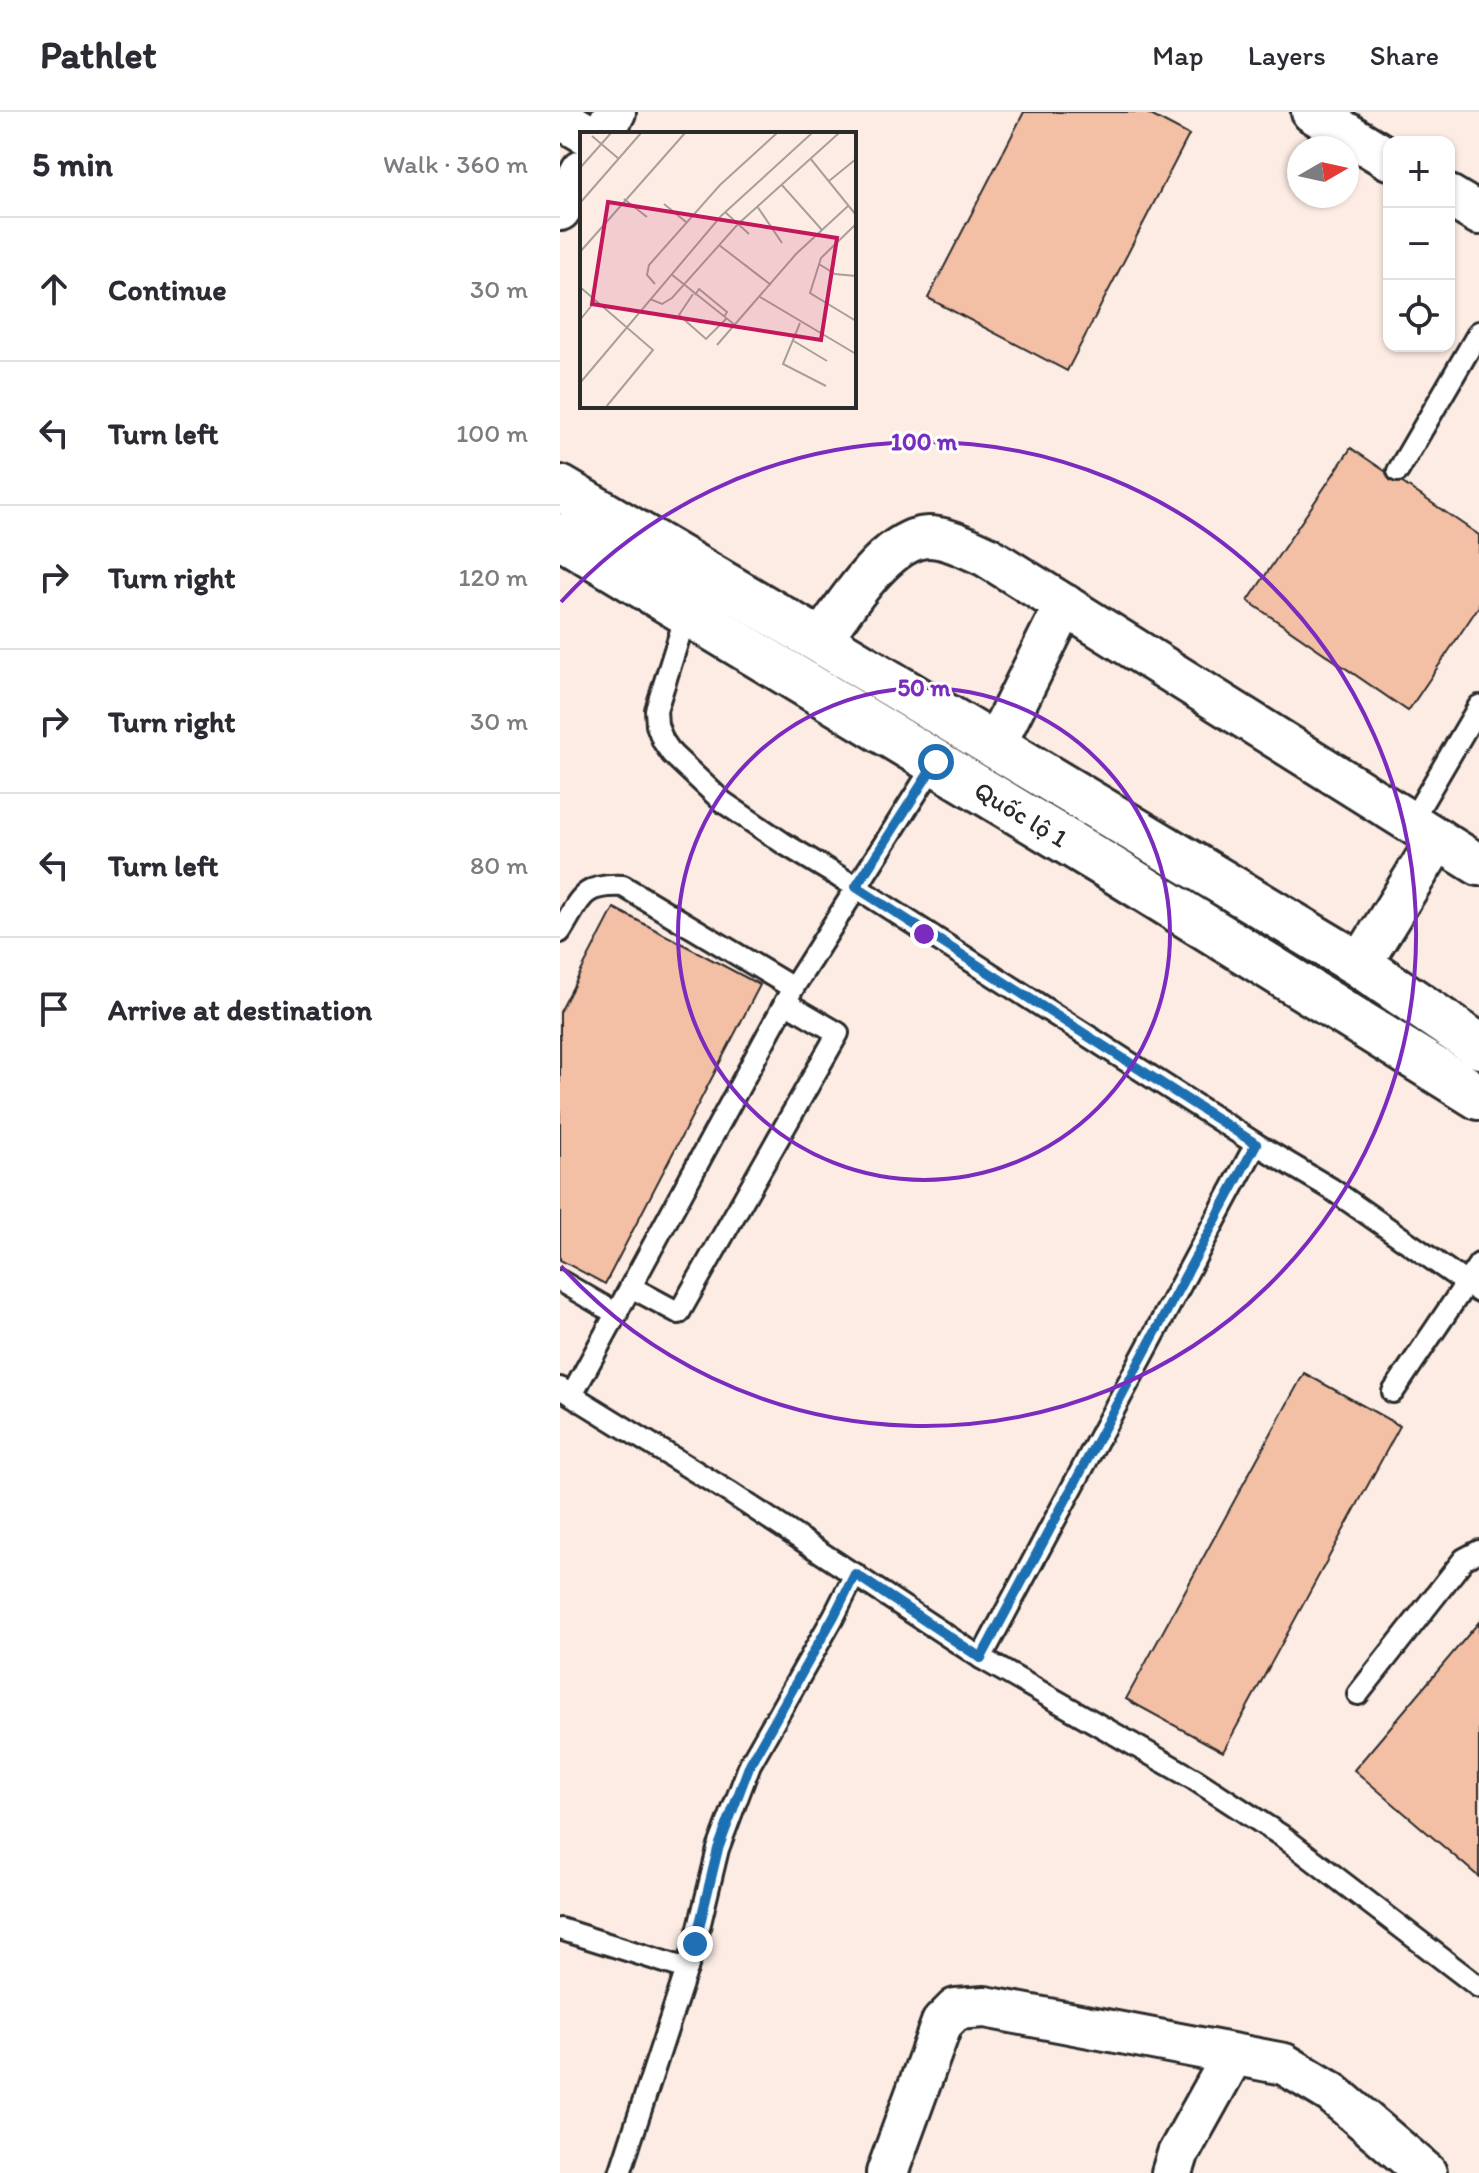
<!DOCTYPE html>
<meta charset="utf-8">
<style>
body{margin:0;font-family:Itim,sans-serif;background:#f7f7f7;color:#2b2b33}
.controls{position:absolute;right:24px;top:24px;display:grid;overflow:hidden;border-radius:16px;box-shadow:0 2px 6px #0004}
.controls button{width:72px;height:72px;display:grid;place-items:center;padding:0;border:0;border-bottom:2px solid #e1e1e2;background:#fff;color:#2b2b33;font:40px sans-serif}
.compass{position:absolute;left:727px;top:24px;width:72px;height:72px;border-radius:50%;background:#fff;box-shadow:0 2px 6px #0004;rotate:81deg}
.stop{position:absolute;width:24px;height:24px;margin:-18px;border:6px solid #1f6fb2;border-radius:50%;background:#fff}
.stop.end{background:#1f6fb2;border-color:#fff;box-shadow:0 2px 8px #0008}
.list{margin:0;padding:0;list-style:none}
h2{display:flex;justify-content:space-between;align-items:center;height:104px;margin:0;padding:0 32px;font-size:34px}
h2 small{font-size:26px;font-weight:400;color:#7c7c81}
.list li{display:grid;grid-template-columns:52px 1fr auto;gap:24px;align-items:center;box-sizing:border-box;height:144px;padding:0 32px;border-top:2px solid #e1e1e2}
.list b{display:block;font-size:30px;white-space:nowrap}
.list em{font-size:26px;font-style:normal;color:#7c7c81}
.icon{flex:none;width:44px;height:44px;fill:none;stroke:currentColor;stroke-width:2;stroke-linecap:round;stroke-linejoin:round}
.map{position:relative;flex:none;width:919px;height:2061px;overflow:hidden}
header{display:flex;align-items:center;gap:48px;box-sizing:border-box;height:112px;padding:0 40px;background:#fff;border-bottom:2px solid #e1e1e2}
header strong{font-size:38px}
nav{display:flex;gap:44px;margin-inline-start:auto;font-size:28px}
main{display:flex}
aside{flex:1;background:#fff}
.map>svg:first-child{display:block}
.building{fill:#f4c0a5;stroke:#2b2b2b;stroke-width:2}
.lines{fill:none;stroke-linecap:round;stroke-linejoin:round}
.lane-casing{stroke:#2b2b2b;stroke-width:26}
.street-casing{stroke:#2b2b2b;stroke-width:46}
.highway-casing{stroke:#2b2b2b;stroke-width:50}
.lane{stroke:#fff;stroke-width:20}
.street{stroke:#fff;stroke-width:40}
.highway{stroke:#fff;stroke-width:44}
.route{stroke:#1f6fb2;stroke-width:10}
.ring{fill:none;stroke:#7b2cbf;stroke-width:4}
.labels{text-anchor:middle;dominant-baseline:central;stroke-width:6;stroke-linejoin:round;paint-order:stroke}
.street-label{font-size:26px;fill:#2b2b2b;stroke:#fff}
.inset-road{fill:none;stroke:#a89f9a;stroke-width:2}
.view{fill:#c2185b;fill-opacity:0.15;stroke:#c2185b;stroke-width:4}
.inset-edge{fill:none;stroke:#2b2b2b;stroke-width:4}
.centre{fill:#7b2cbf;stroke:#fff;stroke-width:4}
.ring-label{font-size:24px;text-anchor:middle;font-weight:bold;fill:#7b2cbf;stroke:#fff;stroke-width:6;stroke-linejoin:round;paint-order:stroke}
</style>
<header>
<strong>Pathlet</strong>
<nav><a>Map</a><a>Layers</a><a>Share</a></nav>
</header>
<main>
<aside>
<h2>5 min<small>Walk · 360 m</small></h2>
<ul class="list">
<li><svg class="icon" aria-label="ahead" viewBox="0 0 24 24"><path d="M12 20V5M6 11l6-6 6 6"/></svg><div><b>Continue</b></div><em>30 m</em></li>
<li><svg class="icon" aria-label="left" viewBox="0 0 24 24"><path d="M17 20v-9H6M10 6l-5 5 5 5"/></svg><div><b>Turn left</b></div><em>100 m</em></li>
<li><svg class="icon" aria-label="right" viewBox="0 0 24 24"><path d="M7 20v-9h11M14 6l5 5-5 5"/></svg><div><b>Turn right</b></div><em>120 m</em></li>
<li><svg class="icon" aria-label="right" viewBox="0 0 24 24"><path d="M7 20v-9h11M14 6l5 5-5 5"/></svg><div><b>Turn right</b></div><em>30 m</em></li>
<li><svg class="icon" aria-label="left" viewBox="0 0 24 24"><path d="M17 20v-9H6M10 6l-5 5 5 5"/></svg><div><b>Turn left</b></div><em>80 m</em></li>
<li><svg class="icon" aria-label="arrive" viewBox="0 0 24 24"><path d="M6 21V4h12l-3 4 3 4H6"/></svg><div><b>Arrive at destination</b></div></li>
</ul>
</aside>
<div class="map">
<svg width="919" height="2061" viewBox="0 0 919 2061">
<rect width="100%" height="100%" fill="#fcece4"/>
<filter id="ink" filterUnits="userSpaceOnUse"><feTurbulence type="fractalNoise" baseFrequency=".0125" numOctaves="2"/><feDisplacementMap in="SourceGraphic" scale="16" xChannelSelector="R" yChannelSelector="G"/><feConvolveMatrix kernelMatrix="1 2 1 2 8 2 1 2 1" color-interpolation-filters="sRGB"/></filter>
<g filter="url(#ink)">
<!-- building -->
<g class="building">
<polygon points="464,0 585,0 629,23 507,259 368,186"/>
<polygon points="791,336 919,423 919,494 848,599 688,489"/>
<polygon points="54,796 200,873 45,1172 0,1148 0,900"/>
<polygon points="744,1261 840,1314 663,1640 566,1587"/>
<polygon points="919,1510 919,1765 794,1658"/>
</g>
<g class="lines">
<defs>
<g id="lane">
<polyline points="838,359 919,220"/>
<polyline points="127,500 96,598 97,613 103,629 112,642 163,690 223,731 296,775 696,1032 770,1076 919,1180"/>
<polyline points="851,710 919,594"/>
<path d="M 0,820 C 21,787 20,772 63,774 L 233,876"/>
<polyline points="0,1169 57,1202"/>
<polyline points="71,1175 119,1201 278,921 225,890"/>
<polyline points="0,1276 172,1382 421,1546 634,1667 722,1724 919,1875"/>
<polyline points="833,1280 919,1152"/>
<polyline points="12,1283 233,876 376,650"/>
<polyline points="421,1546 696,1032"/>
<polyline points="798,1582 904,1447 919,1439"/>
<polyline points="0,1817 127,1857"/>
<polyline points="60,2061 135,1832 158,1737 190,1652 274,1504 295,1462"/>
</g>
<g id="street">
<polyline points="752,0 829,47"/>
<polyline points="0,6 27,22"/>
<polyline points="43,22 55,0"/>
<polyline points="889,84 919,102"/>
<polyline points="0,98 22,59"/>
<path d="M 260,529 C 283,498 321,435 360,426 C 380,421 408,436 426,444 L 919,753"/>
<polyline points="435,633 505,493"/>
<polyline points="800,853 878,727"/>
<polyline points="327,2061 382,1911 396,1897 425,1895 724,1952 772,1981 866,2061"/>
<polyline points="612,2061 618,2042 673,1943"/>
</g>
<g id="highway">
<polyline points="0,376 260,529 800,853 919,934"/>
<polyline points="0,424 557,760 919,985"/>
</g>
</defs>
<!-- lane casing -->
<use href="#lane" class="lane-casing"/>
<!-- street casing -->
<use href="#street" class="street-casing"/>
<!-- highway casing -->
<use href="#highway" class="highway-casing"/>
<!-- lane -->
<use href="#lane" class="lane"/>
<!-- street -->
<use href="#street" class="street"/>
<!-- highway -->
<use href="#highway" class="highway"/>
</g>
</g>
<g class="lines" filter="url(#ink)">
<!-- route -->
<polyline class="route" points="135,1832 158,1737 190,1652 274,1504 295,1462 421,1546 696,1032 296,775 376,650"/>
</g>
<!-- distance rings -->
<g class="ring">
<circle cx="364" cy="822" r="246"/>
<path d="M1 490A492 492 0 1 1 1 1154"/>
</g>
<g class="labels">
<!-- street labels -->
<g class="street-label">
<text transform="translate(461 702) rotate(31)">Quốc lộ 1</text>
</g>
</g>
<!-- overview -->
<g transform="translate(20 20)">
<rect width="276" height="276" fill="#fcece4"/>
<path class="inset-road" d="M 12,4 L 39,27M 230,26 L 276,83M 0,36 L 31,1M 249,49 L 276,27M 201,52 L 242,98M 44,67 L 67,85M 0,71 L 61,1M 84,72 L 106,90M 177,74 L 202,111M 145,80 L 169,102M 276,92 L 241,126 L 230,161 L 276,189M 139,113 L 191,153M 0,120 L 105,1M 239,132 L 255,142 L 276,144M 91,142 L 155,193M 75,152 L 67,143 L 69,133 L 140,53 L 197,1M 0,155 L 73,218 L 26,275M 113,162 L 99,183 L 126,207 L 146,187M 115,163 L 119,157 L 147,180 L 144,185M 180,165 L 276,222M 70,167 L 82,172 L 92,166 L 158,92 L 259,1M 0,188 L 16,168M 220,191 L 203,232 L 246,254M 212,208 L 247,229M 137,213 L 216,122 L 268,74M 0,251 L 141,84 L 232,1"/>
<path class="view" d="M 28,70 L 257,106 L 241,208 L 12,172 Z"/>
<rect width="276" height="276" class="inset-edge"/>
</g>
<circle cx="364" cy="822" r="12" class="centre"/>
<g class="ring-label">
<text x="364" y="338">100 m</text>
<text x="364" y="584">50 m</text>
</g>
</svg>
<div class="controls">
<button>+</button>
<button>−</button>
<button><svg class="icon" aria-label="locate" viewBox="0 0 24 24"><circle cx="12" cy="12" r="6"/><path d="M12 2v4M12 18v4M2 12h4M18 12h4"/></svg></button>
</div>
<svg class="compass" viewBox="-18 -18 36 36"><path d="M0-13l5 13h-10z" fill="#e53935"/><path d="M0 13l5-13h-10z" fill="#7c7c81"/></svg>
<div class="stop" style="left:376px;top:650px"></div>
<div class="stop end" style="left:135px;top:1832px"></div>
</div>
</main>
